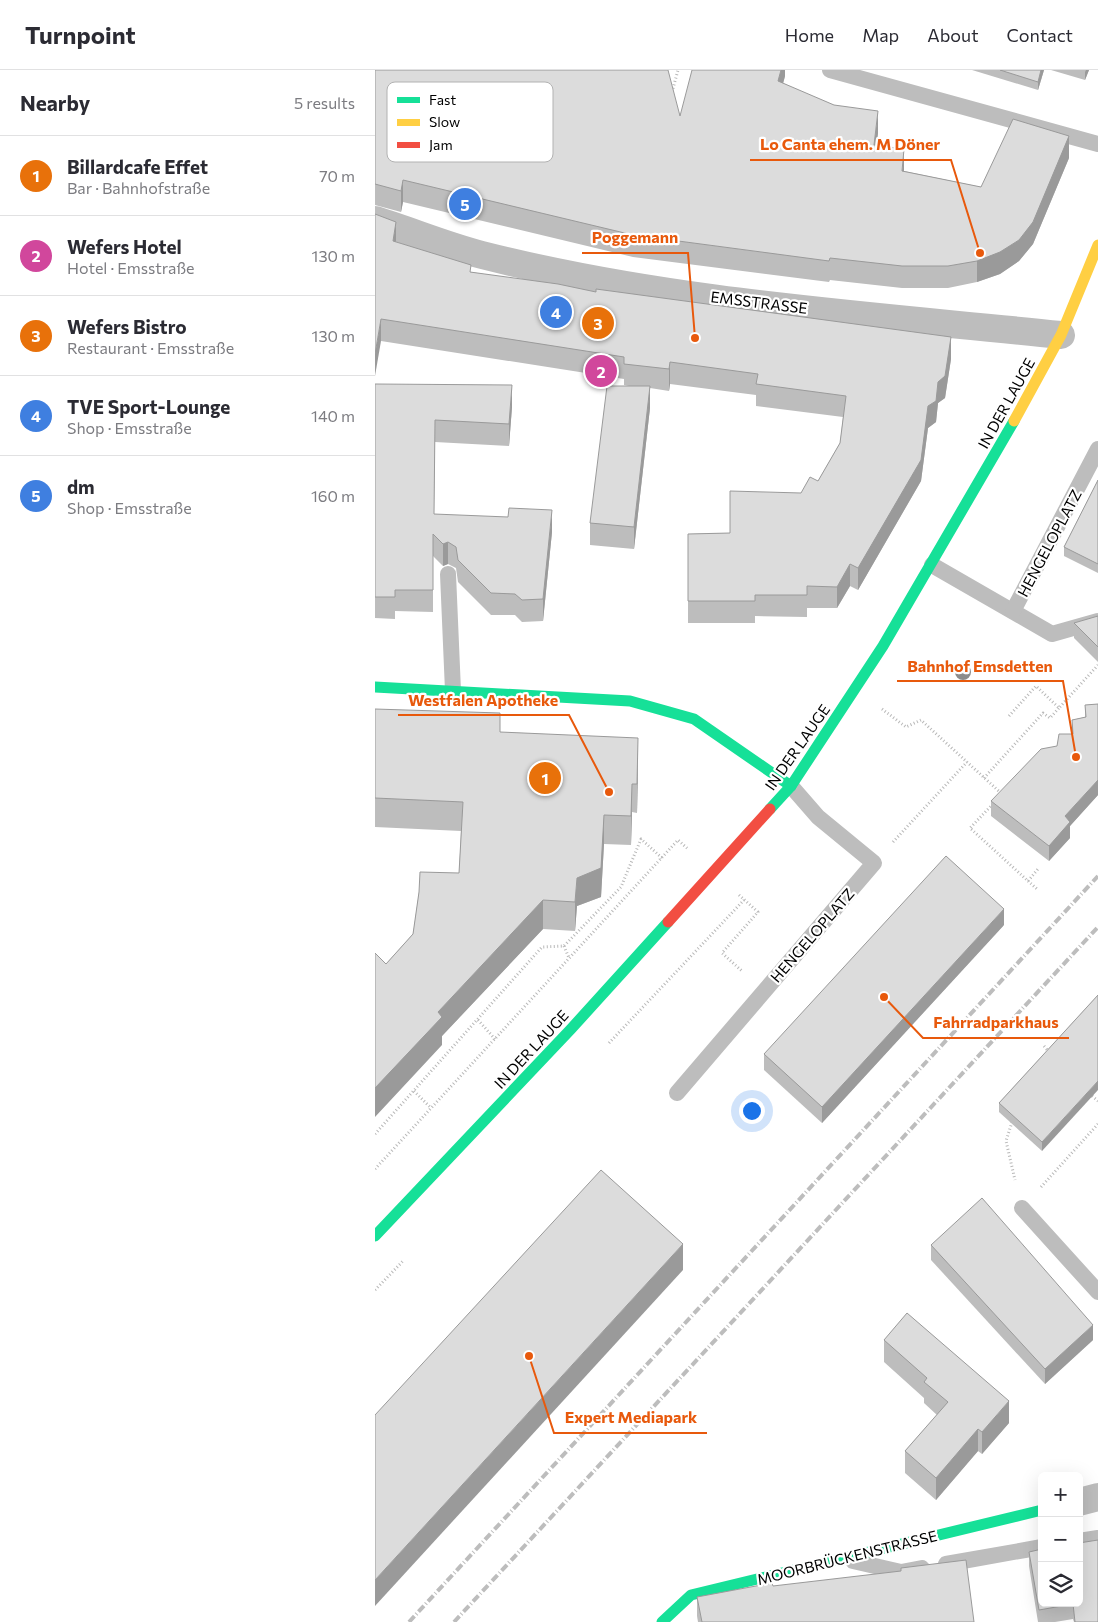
<!DOCTYPE html>
<meta charset="utf-8">
<style>
body{margin:0;font-family:Commissioner,sans-serif;background:#f7f7f7;color:#2b2b33}
.controls{position:absolute;right:15px;bottom:15px;display:grid;overflow:hidden;border-radius:8px;box-shadow:0 5px 20px #0002}
.controls button{width:45px;height:45px;display:grid;place-items:center;padding:0;border:0;border-bottom:1px solid #e1e1e2;background:#fff;color:#2b2b33;font:25px sans-serif}
.you{position:absolute;left:376px;top:1040px;width:18px;height:18px;margin:-12px;border:4px solid #fff;border-radius:50%;background:#1a73e8;box-shadow:0 0 0 8px #1a73e833}
.badge{display:grid;place-items:center;width:32px;height:32px;border-radius:50%;background:#ea580c;color:#fff;font-size:16px;font-weight:700}
.pin{position:absolute;translate:-50% -50%;border:2px solid #fff;box-shadow:0 1px 5px #0006}
.list{margin:0;padding:0;list-style:none}
h2{display:flex;justify-content:space-between;align-items:center;height:65px;margin:0;padding:0 20px;font-size:21px}
h2 small{font-size:16px;font-weight:400;color:#7c7c81}
.list li{display:grid;grid-template-columns:32px 1fr auto;gap:15px;align-items:center;box-sizing:border-box;height:80px;padding:0 20px;border-top:1px solid #e1e1e2}
.list b{display:block;font-size:19px;white-space:nowrap}
.list p{margin:0;font-size:16px;white-space:nowrap;color:#7c7c81}
.list em{font-size:16px;font-style:normal;color:#7c7c81}
.icon{flex:none;width:28px;height:28px;fill:none;stroke:currentColor;stroke-width:2;stroke-linecap:round;stroke-linejoin:round}
.map{position:relative;flex:none;width:723px;height:1552px;overflow:hidden}
header{display:flex;align-items:center;gap:30px;box-sizing:border-box;height:70px;padding:0 25px;background:#fff;border-bottom:1px solid #e1e1e2}
header strong{font-size:24px}
nav{display:flex;gap:28px;margin-inline-start:auto;font-size:18px}
main{display:flex}
aside{flex:1;background:#fff}
.map>svg:first-child{display:block}
.lines{fill:none;stroke-linecap:round;stroke-linejoin:round}
.path{stroke:#b8b8b8;stroke-width:3;stroke-dasharray:1 2.5;stroke-linecap:butt}
.lane{stroke:#bdbdbd;stroke-width:16}
.street{stroke:#bdbdbd;stroke-width:28}
.fast{stroke:#16e098;stroke-width:11}
.slow{stroke:#ffcf43;stroke-width:11}
.jam{stroke:#f24e42;stroke-width:11}
.rail{stroke:#bdbdbd;stroke-width:4;stroke-dasharray:8 2.5 1 2.5;stroke-linecap:butt}
.tree{fill:#8c8c8c}
.wall{fill:#bdbdbd}
.shaded-wall{fill:#9a9a9a}
.building{fill:#dcdcdc;stroke:#9a9a9a}
.labels{text-anchor:middle;dominant-baseline:central;stroke-width:4.5;stroke-linejoin:round;paint-order:stroke}
.street-label{font-size:15px;fill:#000;stroke:#fff}
.key{fill:#fff;stroke:#b2b2b2;stroke-width:1}
.key-label{font-size:14px;fill:#000}
.leader{fill:none;stroke:#e8590c;stroke-width:2}
.callout-dot{fill:#e8590c;stroke:#fff;stroke-width:2}
.callout-label{font-size:16px;text-anchor:middle;font-weight:bold;fill:#e8590c;stroke:#fff;stroke-width:4.5;stroke-linejoin:round;paint-order:stroke}
</style>
<header>
<strong>Turnpoint</strong>
<nav><a>Home</a><a>Map</a><a>About</a><a>Contact</a></nav>
</header>
<main>
<aside>
<h2>Nearby<small>5 results</small></h2>
<ul class="list">
<li><span class="badge" style="background:#e8710a">1</span><div><b>Billardcafe Effet</b><p>Bar · Bahnhofstraße</p></div><em>70 m</em></li>
<li><span class="badge" style="background:#d1479c">2</span><div><b>Wefers Hotel</b><p>Hotel · Emsstraße</p></div><em>130 m</em></li>
<li><span class="badge" style="background:#e8710a">3</span><div><b>Wefers Bistro</b><p>Restaurant · Emsstraße</p></div><em>130 m</em></li>
<li><span class="badge" style="background:#3f7fe0">4</span><div><b>TVE Sport-Lounge</b><p>Shop · Emsstraße</p></div><em>140 m</em></li>
<li><span class="badge" style="background:#3f7fe0">5</span><div><b>dm</b><p>Shop · Emsstraße</p></div><em>160 m</em></li>
</ul>
</aside>
<div class="map">
<svg width="723" height="1552" viewBox="0 0 723 1552">
<rect width="100%" height="100%" fill="#fff"/>
<g class="lines">
<!-- path -->
<g class="path">
<polyline points="297,22 303,0"/>
<polyline points="507,639 531,657 546,650 627,724"/>
<polyline points="634,646 661,616 684,638 723,595"/>
<polyline points="609,708 668,643 675,648 684,638"/>
<polyline points="618,734 595,758 653,811 663,799"/>
<polyline points="518,772 592,692"/>
<polyline points="653,811 662,819"/>
<polyline points="364,825 383,842 347,883 368,902"/>
<polyline points="189,876 194,888"/>
<polyline points="103,950 120,969"/>
<polyline points="234,973 369,830"/>
<polyline points="669,976 674,982"/>
<polyline points="39,1021 56,1038"/>
<polyline points="717,1026 723,1031"/>
<polyline points="637,1052 631,1071 640,1110"/>
<polyline points="0,1064 167,877 189,876 246,817 266,769 287,788"/>
<polyline points="0,1099 303,770 313,779"/>
<polyline points="666,1117 723,1054"/>
<polyline points="0,1220 29,1190"/>
</g>
<!-- lane -->
<g class="lane">
<polyline points="455,0 723,74"/>
<polyline points="557,495 677,564 723,551"/>
<polyline points="73,504 78,621"/>
<polyline points="638,541 723,379"/>
<polyline points="302,1023 499,793 443,747 416,716"/>
<polyline points="647,1138 723,1222"/>
<polyline points="704,1471 723,1468"/>
<polyline points="478,1491 526,1502 547,1498"/>
<polyline points="571,1494 667,1477"/>
</g>
<!-- street -->
<g class="street">
<path d="M 0,150 C 36,161 71,176 107,185 C 296,233 493,245 686,265"/>
<polyline points="704,1432 723,1427"/>
</g>
<!-- fast -->
<g class="fast">
<polyline points="0,617 255,631 319,649 416,716"/>
<polyline points="395,739 416,716 508,576 639,351"/>
<polyline points="0,1166 196,959 293,852"/>
<polyline points="287,1552 316,1525 667,1440"/>
</g>
<!-- slow -->
<polyline class="slow" points="639,351 686,265 723,175"/>
<!-- jam -->
<polyline class="jam" points="293,852 395,739"/>
<!-- rail -->
<g class="rail">
<polyline points="34,1552 723,806"/>
<polyline points="79,1552 723,857"/>
</g>
</g>
<!-- trees -->
<circle class="tree" cx="588" cy="602" r="8"/>
<!-- wall -->
<g class="wall">
<polygon points="0,0 305,46 410,0 410,6 408,13 503,63 501,76 529,101 606,117 694,88 658,174 644,191 625,204 602,212 573,218 527,218 455,210 454,212 258,187 28,132 26,142 0,135"/>
<polygon points="597,0 669,0 663,20"/>
<polygon points="676,0 714,0 710,10"/>
<polygon points="0,144 21,172 96,202 221,222 576,289 570,328 563,333 561,352 553,358 546,411 483,520 475,516 462,538 432,538 432,547 380,546 380,553 313,553 313,464 355,463 426,423 443,411 465,373 468,347 381,336 381,325 295,314 294,321 275,318 275,338 259,479 215,475 215,453 254,316 249,315 249,309 6,271"/>
<polygon points="0,314 137,337 134,376 60,372 59,444 177,462 168,551 147,552 140,545 116,545 83,512 81,498 73,494 68,496 58,486 58,542 20,541 20,549 0,548"/>
<polygon points="723,410 723,503 689,486 689,477"/>
<polygon points="723,546 723,592 699,568 699,553"/>
<polygon points="723,621 723,725 695,756 695,768 674,791 616,746 616,731 697,664 697,650 710,647 710,635 723,634"/>
<polygon points="0,639 125,662 263,696 262,743 257,742 256,775 229,774 226,827 202,836 200,861 168,859 67,966 67,975 11,894 38,864 44,822 84,803 86,761 0,757"/>
<polygon points="629,855 447,1053 389,1000 389,984"/>
<polygon points="723,925 667,1081 624,1042 624,1033"/>
<polygon points="556,1175 718,1270 670,1314 556,1190"/>
<polygon points="509,1270 634,1353 607,1384 603,1381 561,1430 530,1403 530,1381 562,1345 549,1333 549,1328 509,1292"/>
<polygon points="654,1482 704,1533 723,1552 699,1552 698,1549 680,1552 663,1552 654,1496"/>
<polygon points="398,1516 599,1552 323,1552 322,1546 322,1527"/>
</g>
<!-- shaded-wall -->
<g class="shaded-wall">
<polygon points="406,0 410,0 410,6 403,33 403,11"/>
<polygon points="666,0 669,0 663,20 663,12"/>
<polygon points="711,0 714,0 710,10 710,2"/>
<polygon points="503,41 503,63 499,97 499,75"/>
<polygon points="694,66 694,88 658,174 644,191 625,204 602,212 602,191"/>
<polygon points="529,79 529,100 527,122 527,101"/>
<polygon points="28,110 28,132 26,142 26,121"/>
<polygon points="21,152 21,173 18,171"/>
<polygon points="6,249 6,271 0,306 0,284"/>
<polygon points="576,267 576,289 570,328 563,333 561,352 553,358 546,411 483,520 483,498 553,336"/>
<polygon points="295,292 295,314 294,321 294,299"/>
<polygon points="137,315 137,337 134,376 134,354"/>
<polygon points="275,316 275,338 259,479 259,457"/>
<polygon points="177,440 177,462 168,551 168,529"/>
<polygon points="73,472 73,494 68,496 68,474"/>
<polygon points="475,494 475,516 462,538 462,517"/>
<polygon points="263,668 263,696 262,743 262,714"/>
<polygon points="723,710 723,725 695,756 695,768 674,791 674,776 690,746"/>
<polygon points="257,714 257,742 256,775 256,746"/>
<polygon points="229,745 229,774 226,827 202,836 200,861 200,832 202,808"/>
<polygon points="168,830 168,859 67,966 67,975 0,1047 0,1018 63,942"/>
<polygon points="629,839 629,855 447,1053 447,1037"/>
<polygon points="723,1011 723,1020 667,1081 667,1072"/>
<polygon points="308,1174 308,1200 0,1536 0,1510"/>
<polygon points="718,1255 718,1270 670,1314 670,1299"/>
<polygon points="634,1331 634,1353 607,1384 607,1362"/>
<polygon points="603,1359 603,1381 561,1430 561,1408"/>
</g>
<!-- building -->
<g class="building">
<polygon points="0,0 293,0 305,46 317,0 406,0 403,11 459,35 503,41 499,75 529,79 527,101 606,117 638,49 694,66 658,152 644,170 625,182 602,191 573,196 527,196 455,188 454,191 258,165 28,110 26,121 0,114"/>
<polygon points="625,0 666,0 663,12"/>
<polygon points="0,144 21,152 18,171 96,195 95,202 183,214 221,222 221,219 576,267 570,306 563,312 561,331 553,336 546,390 483,498 475,494 462,517 432,516 432,525 380,525 380,531 313,531 313,464 355,463 355,421 426,423 435,407 443,411 465,373 471,326 381,314 383,304 295,292 294,299 249,294 249,287 6,249 0,284"/>
<polygon points="0,314 137,315 134,354 60,350 59,444 133,447 134,438 177,440 168,529 147,530 140,524 116,523 83,490 81,477 73,472 68,474 58,464 58,520 20,520 20,527 0,527"/>
<polygon points="232,316 275,316 259,457 215,453"/>
<polygon points="723,410 723,494 689,477"/>
<polygon points="723,546 723,577 699,553"/>
<polygon points="723,634 723,710 690,746 695,752 674,776 616,731 666,679 682,676 684,664 698,664 697,650 711,647 710,635"/>
<polygon points="0,639 125,643 125,662 263,668 262,714 257,714 256,746 229,745 226,798 202,808 200,832 168,830 63,942 67,947 0,1018 0,883 11,894 38,864 44,822 45,802 84,803 88,732 0,728"/>
<polygon points="571,786 629,839 447,1037 389,984"/>
<polygon points="723,925 723,1011 667,1072 624,1033"/>
<polygon points="226,1100 308,1174 0,1510 0,1345"/>
<polygon points="607,1128 718,1255 670,1299 556,1175"/>
<polygon points="532,1243 634,1331 607,1362 603,1359 561,1408 530,1381 573,1332 549,1312 552,1308 509,1270"/>
<polygon points="723,1470 723,1552 700,1552 698,1534 664,1540 654,1482 667,1479 667,1533 704,1533 704,1473"/>
<polygon points="591,1490 599,1552 327,1552 322,1527 397,1513 398,1516 526,1501 526,1498"/>
</g>
<g class="labels">
<!-- street labels -->
<g class="street-label">
<text transform="translate(384 232) rotate(7)">EMSSTRASSE</text>
<text transform="translate(631 333) rotate(-61)">IN DER LAUGE</text>
<text transform="translate(674 473) rotate(-62)">HENGELOPLATZ</text>
<text transform="translate(422 677) rotate(-55)">IN DER LAUGE</text>
<text transform="translate(437 865) rotate(-49)">HENGELOPLATZ</text>
<text transform="translate(156 979) rotate(-47)">IN DER LAUGE</text>
<text transform="translate(472 1487) rotate(-14)">MOORBRÜCKENSTRASSE</text>
</g>
</g>
<!-- legend -->
<rect x="12" y="12" width="166" height="80" rx="8" class="key"/>
<rect x="22" y="27" width="23" height="6" fill="#16e098"/>
<rect x="22" y="49" width="23" height="7" fill="#ffcf43"/>
<rect x="22" y="72" width="23" height="6" fill="#f24e42"/>
<g class="key-label">
<text x="54" y="35">Fast</text>
<text x="54" y="57">Slow</text>
<text x="54" y="80">Jam</text>
</g>
<!-- callouts -->
<path class="leader" d="M605 183L576 90H375M320 268L313 183H207M701 687L688 611H522M234 722L194 645H23M509 927L548 968H694M154 1286L179 1363H332"/>
<g class="callout-dot">
<circle cx="605" cy="183" r="5"/>
<circle cx="320" cy="268" r="5"/>
<circle cx="701" cy="687" r="5"/>
<circle cx="234" cy="722" r="5"/>
<circle cx="509" cy="927" r="5"/>
<circle cx="154" cy="1286" r="5"/>
</g>
<g class="callout-label">
<text x="475" y="80">Lo Canta ehem. M Döner</text>
<text x="260" y="173">Poggemann</text>
<text x="605" y="602">Bahnhof Emsdetten</text>
<text x="108" y="636">Westfalen Apotheke</text>
<text x="621" y="958">Fahrradparkhaus</text>
<text x="256" y="1353">Expert Mediapark</text>
</g>
</svg>
<div class="controls">
<button>+</button>
<button>−</button>
<button><svg class="icon" aria-label="layers" viewBox="0 0 24 24"><path d="M12 4l9 5-9 5-9-5zM3 14l9 5 9-5"/></svg></button>
</div>
<div class="you"></div>
<div class="pin badge" style="left:170px;top:708px;background:#e8710a">1</div>
<div class="pin badge" style="left:226px;top:301px;background:#d1479c">2</div>
<div class="pin badge" style="left:223px;top:253px;background:#e8710a">3</div>
<div class="pin badge" style="left:181px;top:242px;background:#3f7fe0">4</div>
<div class="pin badge" style="left:90px;top:134px;background:#3f7fe0">5</div>
</div>
</main>
